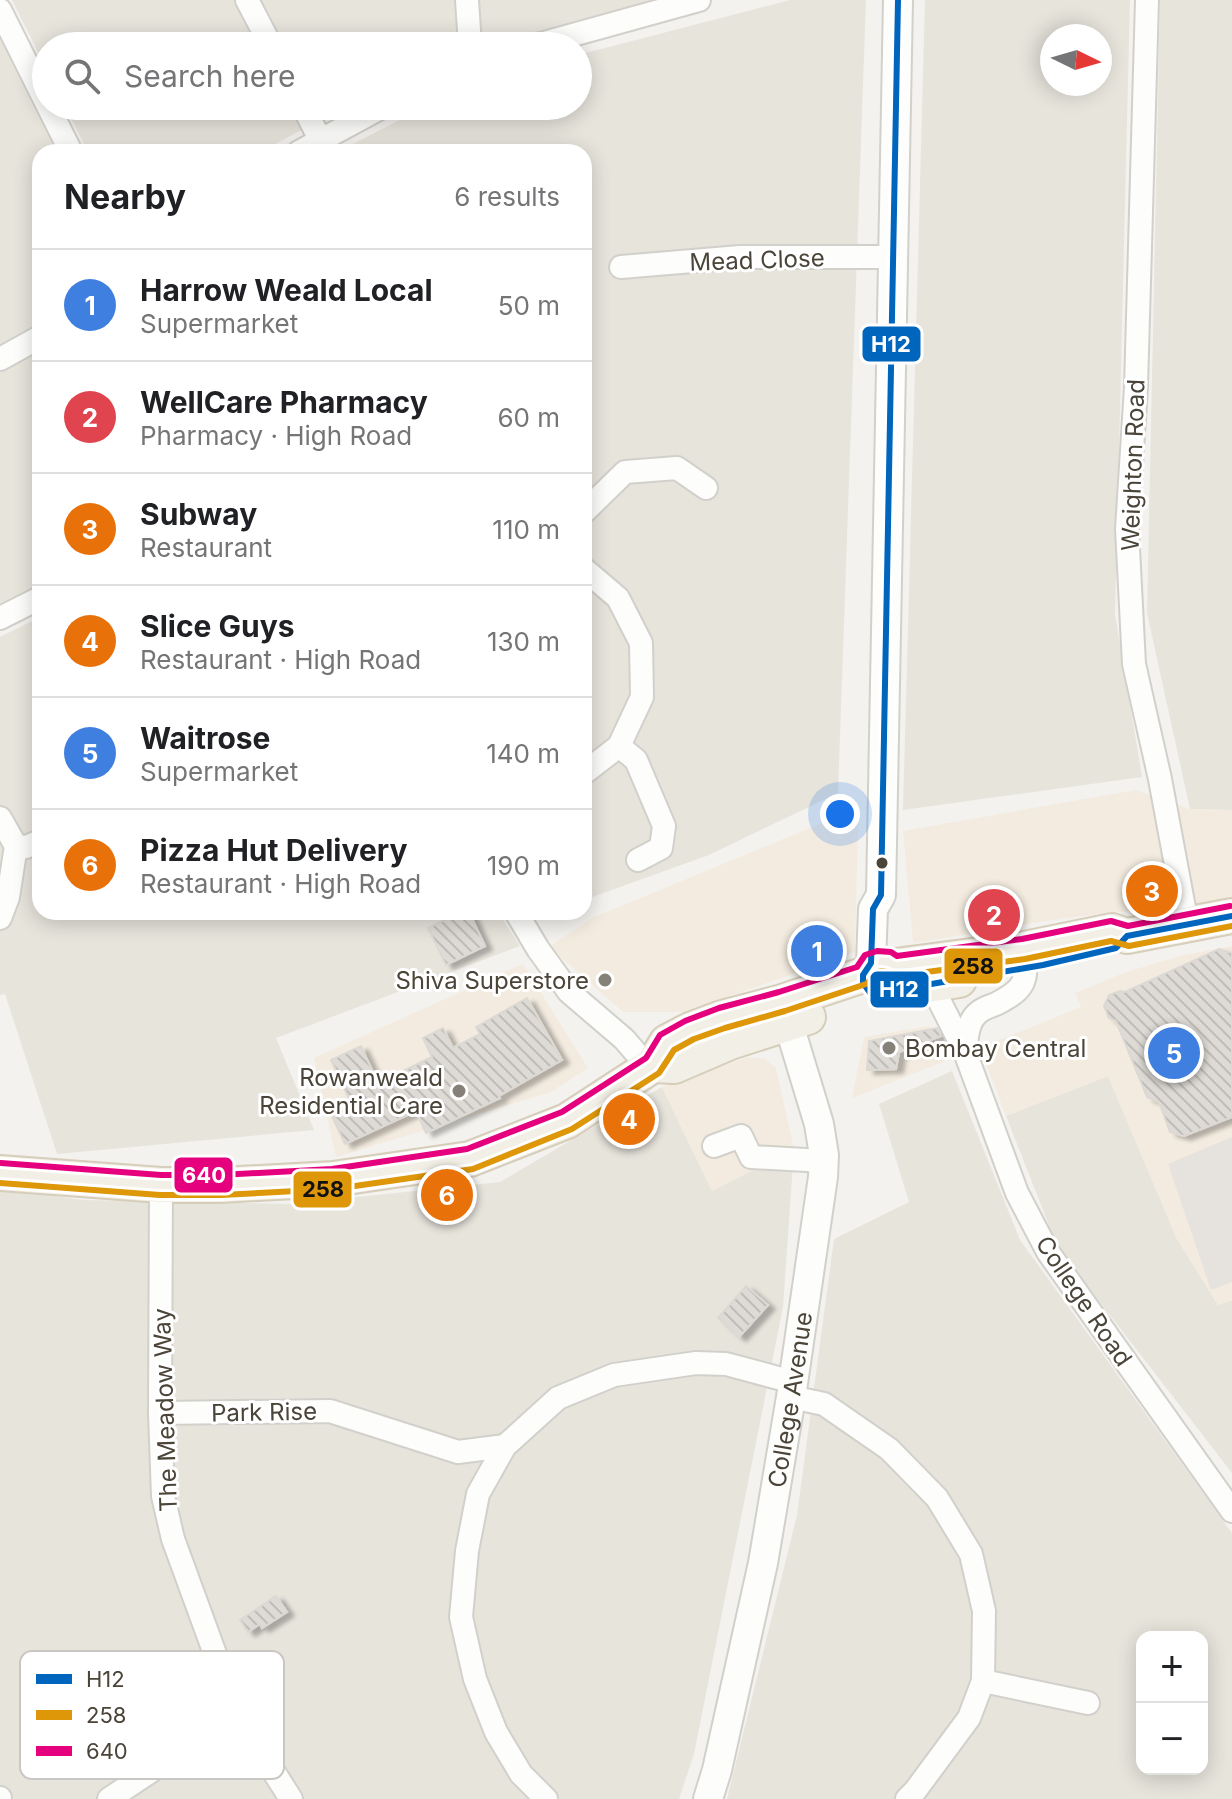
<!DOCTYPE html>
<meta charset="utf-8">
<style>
body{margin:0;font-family:Inter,sans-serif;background:#f2f2f2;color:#202124}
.controls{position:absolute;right:24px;bottom:24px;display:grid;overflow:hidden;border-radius:16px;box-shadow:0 4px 20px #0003}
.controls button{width:72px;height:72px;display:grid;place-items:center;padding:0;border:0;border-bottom:2px solid #e0e0e0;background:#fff;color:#202124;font:40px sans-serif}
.compass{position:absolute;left:1040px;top:24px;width:72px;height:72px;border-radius:50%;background:#fff;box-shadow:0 4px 20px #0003;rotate:95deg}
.you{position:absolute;left:840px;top:814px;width:28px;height:28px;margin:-20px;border:6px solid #fff;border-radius:50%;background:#1a73e8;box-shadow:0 0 0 12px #1a73e833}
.badge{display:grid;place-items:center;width:52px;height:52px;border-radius:50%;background:#0b8043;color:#fff;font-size:26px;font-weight:700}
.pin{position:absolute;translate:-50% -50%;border:4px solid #fff;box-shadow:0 2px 8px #0006}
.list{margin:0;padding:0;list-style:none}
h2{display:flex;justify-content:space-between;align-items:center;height:104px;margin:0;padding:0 32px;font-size:34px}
h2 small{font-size:26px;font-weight:400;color:#757577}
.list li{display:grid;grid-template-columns:52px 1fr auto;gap:24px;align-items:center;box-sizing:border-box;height:112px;padding:0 32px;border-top:2px solid #e0e0e0}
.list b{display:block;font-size:30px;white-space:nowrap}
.list p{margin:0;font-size:26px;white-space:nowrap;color:#757577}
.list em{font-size:26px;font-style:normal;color:#757577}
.icon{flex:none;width:44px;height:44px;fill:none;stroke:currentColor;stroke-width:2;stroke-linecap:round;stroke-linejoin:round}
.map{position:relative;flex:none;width:1232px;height:1799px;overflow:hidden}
.search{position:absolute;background:#fff;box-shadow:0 4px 20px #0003;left:32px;top:32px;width:560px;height:88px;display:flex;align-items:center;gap:20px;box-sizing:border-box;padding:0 28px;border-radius:44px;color:#757577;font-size:30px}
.panel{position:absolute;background:#fff;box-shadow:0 4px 20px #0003;left:32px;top:144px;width:560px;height:776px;border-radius:24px}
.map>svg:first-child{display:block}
.residential{fill:#e7e4dc;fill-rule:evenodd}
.commercial{fill:#f3ebdf}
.parking{fill:#e6e3df}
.building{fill:url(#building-back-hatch);stroke:#dcd9d4;stroke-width:2;filter:url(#shadow)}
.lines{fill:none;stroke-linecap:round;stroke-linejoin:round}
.minor-casing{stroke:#d2d0cb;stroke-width:26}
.tertiary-casing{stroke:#d2d0cb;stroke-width:32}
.primary-casing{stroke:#d6cebb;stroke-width:38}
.minor{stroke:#fdfdfc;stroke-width:22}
.tertiary{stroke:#fdfdfc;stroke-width:28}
.primary{stroke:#f2efe6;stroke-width:34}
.bus-1-casing{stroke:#fff;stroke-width:12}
.bus-2-casing{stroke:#fff;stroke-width:12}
.bus-3-casing{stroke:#fff;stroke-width:12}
.bus-1{stroke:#0065bd;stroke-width:6}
.bus-2{stroke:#dd9709;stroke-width:6}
.bus-3{stroke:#e5007d;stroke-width:6}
.bus-dot{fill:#4b4439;stroke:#fff;stroke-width:3}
.poi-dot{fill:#868178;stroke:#fff;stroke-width:3}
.labels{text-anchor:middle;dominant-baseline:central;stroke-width:6;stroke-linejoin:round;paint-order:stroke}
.street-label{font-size:24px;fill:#4b4439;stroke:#fff}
.poi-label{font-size:24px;fill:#4b4439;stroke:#fff;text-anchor:end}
.key{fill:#fff;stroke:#c9c7c4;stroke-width:2}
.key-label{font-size:22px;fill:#4b4439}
.line-badge{stroke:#fff;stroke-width:3}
.badge-label{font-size:22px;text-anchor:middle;font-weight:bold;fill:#fff}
.pale-badge-label{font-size:22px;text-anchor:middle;font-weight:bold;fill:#111}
</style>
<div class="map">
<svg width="1232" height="1799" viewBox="0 0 1232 1799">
<defs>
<pattern id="building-back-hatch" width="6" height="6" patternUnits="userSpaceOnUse" patternTransform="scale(2)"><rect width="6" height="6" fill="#dedbd6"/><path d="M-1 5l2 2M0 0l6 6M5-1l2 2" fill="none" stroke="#c0bdb8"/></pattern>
<filter id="shadow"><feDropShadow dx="7" dy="4" stdDeviation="2" flood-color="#0004"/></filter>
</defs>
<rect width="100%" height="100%" fill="#f4f2ee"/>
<!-- residential -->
<g class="residential">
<polygon points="12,0 667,0 501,46 46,46 46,68"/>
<polygon points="790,0 866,0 838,793 709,855 584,900 584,152 337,152 427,106 578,106 578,55"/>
<path d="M 925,0 L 1130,0 L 1115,614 L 1142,777 L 903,810 ZM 1052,36 L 1100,36 L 1100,84 L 1052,84 Z"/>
<polygon points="1160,0 1232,0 1232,810 1190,809 1147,613"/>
<polygon points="0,39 58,152 40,152 40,584 0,603"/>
<polygon points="65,106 347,106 260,152 88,152"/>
<polygon points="40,617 40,912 498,912 520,946 276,1038 314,1130 57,1154 5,994 0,995 0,637"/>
<path d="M 952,1071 L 1020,1240 L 1232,1533 L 1232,1799 L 727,1799 L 797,1515 L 834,1239 L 909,1202 L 879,1104 ZM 1142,1637 L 1202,1637 L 1202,1769 L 1142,1769 Z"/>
<polygon points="1108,1076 1177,1239 1218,1305 1232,1300 1232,1473 1058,1248 1006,1116"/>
<polygon points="662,1087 712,1191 794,1149 783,1307 694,1754 679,1799 0,1799 0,1188 82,1200 291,1204 500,1182"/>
</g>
<!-- commercial -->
<g class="commercial">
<polygon points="1136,790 1190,809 1232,810 1232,905 1121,912 1065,918 913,943 903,831"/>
<polygon points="839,816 858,820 855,952 685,1012 623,1012 549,947 592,918"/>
<polygon points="1232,946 1232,1300 1218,1305 1177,1239 1108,1076 1006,1116 980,1048 1081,1007 1075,993 1126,972 1184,955"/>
<polygon points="523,964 588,1068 551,1092 336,1157 314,1058"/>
<polygon points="929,1026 945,1061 852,1098 864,1037"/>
<polygon points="748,1057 765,1059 776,1068 794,1149 712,1191 662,1087"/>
</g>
<!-- parking -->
<polygon class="parking" points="1232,1137 1232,1282 1211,1290 1168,1164"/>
<!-- building -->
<g class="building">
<polygon points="460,912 469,912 485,946 446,965 428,928"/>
<polygon points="1219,949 1232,953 1232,1117 1184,1136 1170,1132 1159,1102 1147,1097 1116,1021 1109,1018 1104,1006 1109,995 1120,991 1125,992"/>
<polygon points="527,998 562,1060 499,1096 500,1098 426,1133 416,1111 345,1144 330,1112 351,1103 331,1060 361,1046 378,1083 432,1057 423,1038 443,1028 453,1048 480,1034 476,1027"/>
<polygon points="937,1028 941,1036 899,1052 896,1069 867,1070 869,1041"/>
<polygon points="746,1286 768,1305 739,1337 718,1318"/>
<polygon points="276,1596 287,1612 262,1628 260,1624 248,1632 240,1620"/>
</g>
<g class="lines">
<defs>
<g id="minor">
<polyline points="247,0 271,46"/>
<polyline points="467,0 470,46"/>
<polyline points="1147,0 1136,387 1127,529 1134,664 1160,779 1187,924"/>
<polyline points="0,10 46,102"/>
<polyline points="533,46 699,0"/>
<polyline points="48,106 71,152"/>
<polyline points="303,106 326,151"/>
<polyline points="299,152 384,106"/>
<polyline points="621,267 740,257 893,257"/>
<polyline points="0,359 40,337"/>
<polyline points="584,512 625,472 677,468 706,488"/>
<polyline points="584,569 618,598 641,643 642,697 619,746 584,773"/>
<polyline points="0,618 40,598"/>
<polyline points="619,746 636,760 664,826 661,848 638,860"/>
<polyline points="0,818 16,846 26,847 40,841"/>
<polyline points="516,912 538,949 569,992 624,1039 649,1068"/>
<polyline points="0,918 8,897 16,846"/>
<polyline points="931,984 965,1052 1017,1193 1048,1252 1232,1511"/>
<path d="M 965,1052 C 967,1038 967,1021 979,1012 C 984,1008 991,1006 996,1004 C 1025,989 1028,982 1024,949"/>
<polyline points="714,1146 741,1136 751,1157 824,1161"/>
<polyline points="161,1185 160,1413 163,1496 173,1539 237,1714 291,1799"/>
<polyline points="791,1397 824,1404 889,1449 937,1498 971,1554 984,1611 983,1681 969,1718 915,1791 907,1799"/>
<polyline points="160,1413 330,1411 458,1452 505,1446"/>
<polyline points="983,1681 1088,1703"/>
<polyline points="0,1798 0,1799"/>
<polyline points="109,1799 237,1714"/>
<polyline points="546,1799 521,1774 496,1732 475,1679 461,1617 467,1551 478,1494 505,1446 558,1398 614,1375 696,1363 726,1364 793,1382"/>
</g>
<g id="tertiary">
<polyline points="871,963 873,909 881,895 898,0"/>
<path id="s1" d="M 708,1799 L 717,1770 L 763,1563 L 791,1397 L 823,1177 L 824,1155 L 819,1124 L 782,1002"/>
</g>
<g id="primary">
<polyline points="895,966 1024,949 1112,931 1127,936 1232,916"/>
<polyline points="896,990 959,980"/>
<polyline points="653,1065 674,1066 730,1042 808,1017"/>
<polyline points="0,1173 161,1185 220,1185 333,1179 470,1159 567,1121 653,1065 667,1042 690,1030 722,1018 782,1002 863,975"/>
</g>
</defs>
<!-- minor casing -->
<use href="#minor" class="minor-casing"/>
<!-- tertiary casing -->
<use href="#tertiary" class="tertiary-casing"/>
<!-- primary casing -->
<use href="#primary" class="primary-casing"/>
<!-- minor -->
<use href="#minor" class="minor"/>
<!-- tertiary -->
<use href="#tertiary" class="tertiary"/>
<!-- primary -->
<use href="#primary" class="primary"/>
<defs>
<polyline id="bus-1" points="898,0 881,895 873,909 871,963 863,975 863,983 871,994 885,997 896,990 1043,965 1116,948 1127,936 1232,916"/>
<path id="bus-2" d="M 0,1183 L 160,1195 L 221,1195 L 334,1189 L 473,1169 L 572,1129 L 659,1073 L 674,1050 L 694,1039 L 725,1028 L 785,1011 L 866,984 C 871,981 875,971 881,971 C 886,970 891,975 896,976 L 1025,959 L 1111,941 L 1129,946 L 1232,926"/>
<polyline id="bus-3" points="1,1163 161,1175 220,1175 332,1169 467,1149 562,1112 646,1058 660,1035 685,1021 719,1008 779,992 857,967 865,955 877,951 891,952 897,956 1022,939 1111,921 1128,926 1230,906"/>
</defs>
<!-- bus-1 casing -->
<use href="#bus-1" class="bus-1-casing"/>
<!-- bus-2 casing -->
<use href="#bus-2" class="bus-2-casing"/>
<!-- bus-3 casing -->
<use href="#bus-3" class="bus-3-casing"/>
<!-- bus-1 -->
<use href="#bus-1" class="bus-1"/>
<!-- bus-2 -->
<use href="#bus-2" class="bus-2"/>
<!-- bus-3 -->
<use href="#bus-3" class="bus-3"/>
</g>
<!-- markers -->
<circle class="bus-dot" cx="882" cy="863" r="7"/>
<g class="poi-dot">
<circle cx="605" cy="980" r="8"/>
<circle cx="889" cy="1048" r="8"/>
<circle cx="459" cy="1091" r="8"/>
</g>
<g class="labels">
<!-- street labels -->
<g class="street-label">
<text transform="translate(757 260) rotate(-2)">Mead Close</text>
<text transform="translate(1133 465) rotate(-88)">Weighton Road</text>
<text transform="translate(1084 1301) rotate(56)">College Road</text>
<text stroke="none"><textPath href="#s1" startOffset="408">College Avenue</textPath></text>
<text transform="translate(165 1410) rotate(-92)">The Meadow Way</text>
<text transform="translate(264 1412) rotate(-1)">Park Rise</text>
</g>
<!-- poi labels -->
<g class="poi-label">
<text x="589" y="980">Shiva Superstore</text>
<text x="905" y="1048" text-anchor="start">Bombay Central</text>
<text x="443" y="1077">Rowanweald<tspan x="443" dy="28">Residential Care</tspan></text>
</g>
</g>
<!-- legend -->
<rect x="20" y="1651" width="264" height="128" rx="12" class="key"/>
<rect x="36" y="1674" width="36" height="10" fill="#0065bd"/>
<rect x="36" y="1710" width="36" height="10" fill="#dd9709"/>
<rect x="36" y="1746" width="36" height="10" fill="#e5007d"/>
<g class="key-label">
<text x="86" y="1687">H12</text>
<text x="86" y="1723">258</text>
<text x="86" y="1759">640</text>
</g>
<g class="line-badge">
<rect x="861" y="325" width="61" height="38" rx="8" fill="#0065bd"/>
<rect x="943" y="947" width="61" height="38" rx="8" fill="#dd9709"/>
<rect x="869" y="970" width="61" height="39" rx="8" fill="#0065bd"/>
<rect x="173" y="1156" width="61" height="38" rx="8" fill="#e5007d"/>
<rect x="292" y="1170" width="61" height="39" rx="8" fill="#dd9709"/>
</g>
<g class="badge-label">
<text x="891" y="352">H12</text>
<text x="899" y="997">H12</text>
<text x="204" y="1183">640</text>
</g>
<g class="pale-badge-label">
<text x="973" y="974">258</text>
<text x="323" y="1197">258</text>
</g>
</svg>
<div class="controls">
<button>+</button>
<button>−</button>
</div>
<svg class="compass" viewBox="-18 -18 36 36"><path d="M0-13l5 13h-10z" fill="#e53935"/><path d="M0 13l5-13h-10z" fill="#757577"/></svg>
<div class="you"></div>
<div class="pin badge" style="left:817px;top:951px;background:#3f7fe0">1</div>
<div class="pin badge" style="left:994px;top:915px;background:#e0444e">2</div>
<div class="pin badge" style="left:1152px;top:891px;background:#e8710a">3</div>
<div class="pin badge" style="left:629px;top:1119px;background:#e8710a">4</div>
<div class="pin badge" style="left:1174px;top:1053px;background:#3f7fe0">5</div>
<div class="pin badge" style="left:447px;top:1195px;background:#e8710a">6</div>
<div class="search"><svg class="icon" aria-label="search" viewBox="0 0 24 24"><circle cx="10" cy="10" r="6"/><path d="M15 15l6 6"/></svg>Search here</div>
<section class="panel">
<h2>Nearby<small>6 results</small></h2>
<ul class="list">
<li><span class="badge" style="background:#3f7fe0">1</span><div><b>Harrow Weald Local</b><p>Supermarket</p></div><em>50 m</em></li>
<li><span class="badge" style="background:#e0444e">2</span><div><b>WellCare Pharmacy</b><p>Pharmacy · High Road</p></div><em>60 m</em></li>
<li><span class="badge" style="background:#e8710a">3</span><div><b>Subway</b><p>Restaurant</p></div><em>110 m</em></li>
<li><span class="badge" style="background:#e8710a">4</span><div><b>Slice Guys</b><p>Restaurant · High Road</p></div><em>130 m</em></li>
<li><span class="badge" style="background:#3f7fe0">5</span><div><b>Waitrose</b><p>Supermarket</p></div><em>140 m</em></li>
<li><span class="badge" style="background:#e8710a">6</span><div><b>Pizza Hut Delivery</b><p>Restaurant · High Road</p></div><em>190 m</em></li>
</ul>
</section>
</div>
